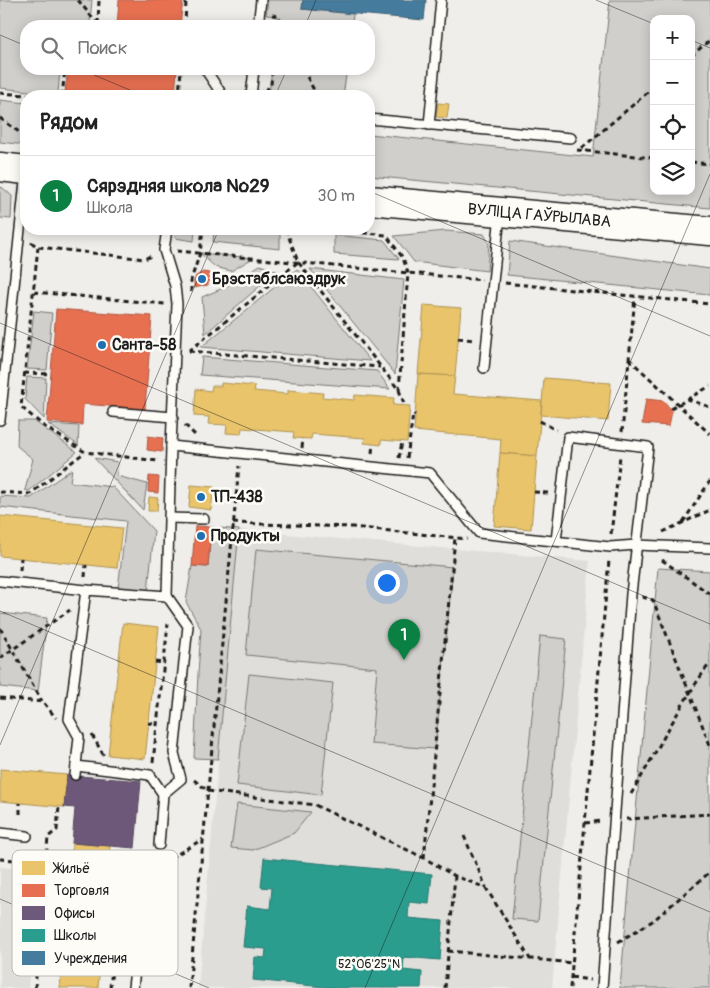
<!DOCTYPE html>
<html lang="ru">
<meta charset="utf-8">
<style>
body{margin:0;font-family:Pangolin,sans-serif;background:#f6f6f6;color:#222}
.controls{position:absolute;right:15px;top:15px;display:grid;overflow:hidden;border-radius:10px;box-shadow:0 2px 12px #0003}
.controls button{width:45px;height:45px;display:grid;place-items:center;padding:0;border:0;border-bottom:1px solid #e0e0e0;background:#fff;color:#222;font:25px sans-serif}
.you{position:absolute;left:386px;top:582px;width:18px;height:18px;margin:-12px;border:4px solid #fff;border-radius:50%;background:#1a73e8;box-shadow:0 0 0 8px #1a73e833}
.badge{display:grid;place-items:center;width:32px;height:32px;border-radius:50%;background:#0b8043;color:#fff;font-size:16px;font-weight:700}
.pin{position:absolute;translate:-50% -41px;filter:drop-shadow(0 1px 2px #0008)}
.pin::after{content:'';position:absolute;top:26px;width:18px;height:15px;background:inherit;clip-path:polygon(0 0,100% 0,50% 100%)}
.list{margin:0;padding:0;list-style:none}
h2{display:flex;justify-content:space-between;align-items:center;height:65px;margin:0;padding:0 20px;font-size:21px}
h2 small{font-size:16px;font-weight:400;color:#767676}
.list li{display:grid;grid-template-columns:32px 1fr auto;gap:15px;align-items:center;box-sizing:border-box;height:80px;padding:0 20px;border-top:1px solid #e0e0e0}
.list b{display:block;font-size:19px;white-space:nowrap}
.list p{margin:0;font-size:16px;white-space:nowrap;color:#767676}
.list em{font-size:16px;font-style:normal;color:#767676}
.icon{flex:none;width:28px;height:28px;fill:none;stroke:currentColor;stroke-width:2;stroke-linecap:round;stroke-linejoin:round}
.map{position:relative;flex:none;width:710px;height:988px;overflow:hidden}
.search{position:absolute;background:#fff;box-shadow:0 2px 12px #0003;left:20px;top:20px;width:355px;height:55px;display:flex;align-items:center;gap:12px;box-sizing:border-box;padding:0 18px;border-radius:20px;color:#767676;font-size:19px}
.panel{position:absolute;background:#fff;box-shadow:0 2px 12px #0003;left:20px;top:90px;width:355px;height:145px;border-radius:20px}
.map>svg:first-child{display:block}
.built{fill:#e0deda}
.green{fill:#d0cfcc;stroke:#767674;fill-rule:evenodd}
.homes{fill:#e9c46a;stroke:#ac9253}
.shops{fill:#e76f51;stroke:#aa5641}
.offices{fill:#6d597a;stroke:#55475e}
.schools{fill:#2a9d8f;stroke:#26766c}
.public{fill:#457b9d;stroke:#395e76}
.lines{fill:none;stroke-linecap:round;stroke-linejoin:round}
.lane-casing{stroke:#1c1c1c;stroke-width:12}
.primary-casing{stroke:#1c1c1c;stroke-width:31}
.path{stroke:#1c1c1c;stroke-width:3;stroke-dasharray:5 4;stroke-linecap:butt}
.lane{stroke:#fdfcf7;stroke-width:9}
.primary{stroke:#fdfcf7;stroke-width:28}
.ticks{fill:none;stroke:#1c1c1c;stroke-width:1;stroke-opacity:0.45}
.poi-dot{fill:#1f6fb2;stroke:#fdfcf7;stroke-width:2}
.labels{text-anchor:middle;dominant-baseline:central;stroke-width:5;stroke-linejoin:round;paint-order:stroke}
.street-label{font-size:16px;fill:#1c1c1c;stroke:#fdfcf7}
.poi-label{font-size:16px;font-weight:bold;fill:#1c1c1c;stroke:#fdfcf7;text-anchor:start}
.key{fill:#fdfcf7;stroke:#bab9b5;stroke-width:1}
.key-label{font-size:14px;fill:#1c1c1c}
.ticks-label{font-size:12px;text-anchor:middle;fill:#1c1c1c;stroke:#fdfcf7;stroke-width:5;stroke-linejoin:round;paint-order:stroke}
</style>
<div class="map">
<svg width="710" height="988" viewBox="0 0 710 988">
<rect width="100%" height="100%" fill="#f0eeea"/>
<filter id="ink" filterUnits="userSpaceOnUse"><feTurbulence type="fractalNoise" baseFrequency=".02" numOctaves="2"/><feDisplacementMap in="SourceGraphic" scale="10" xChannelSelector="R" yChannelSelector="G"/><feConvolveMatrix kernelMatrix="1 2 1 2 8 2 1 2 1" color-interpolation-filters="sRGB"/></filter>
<g filter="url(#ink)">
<!-- built -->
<g class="built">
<polygon points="239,530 590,561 552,988 198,988"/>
<polygon points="0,867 38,870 28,988 0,988"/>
</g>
<!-- green -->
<g class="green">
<polygon points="0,0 92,0 90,22 84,26 26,26 26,69 60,69 58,94 0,88"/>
<polygon points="268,0 303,0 302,9 353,14 352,26 277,26 278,16 266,15"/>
<path d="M 610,0 L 710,0 L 710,208 L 369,176 L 369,134 L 593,157 ZM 654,19 L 691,19 L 691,191 L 654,191 Z"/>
<polygon points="272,69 347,69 343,96 291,96 269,94"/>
<polygon points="0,100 26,103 26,145 0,142"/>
<polygon points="0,187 3,188 12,196 11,219 0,218"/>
<polygon points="176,229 195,229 194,241 175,238"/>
<polygon points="214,229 280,229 280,249 213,242"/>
<polygon points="445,231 484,234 489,243 487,271 414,262 394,236"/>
<polygon points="334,235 384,240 399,259 334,254"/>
<polygon points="510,241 710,269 710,295 507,275"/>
<polygon points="200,253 253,258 231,271 215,267"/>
<polygon points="260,265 277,271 205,334 202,297 223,288"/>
<polygon points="297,269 370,361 201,347"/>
<polygon points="310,269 404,280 395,374"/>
<polygon points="34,311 52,313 47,370 27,369"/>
<polygon points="202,357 377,371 390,389 200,375"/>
<polygon points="27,377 46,378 44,419 25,399"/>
<polygon points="18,421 34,421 77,452 29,491 25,490 33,459 17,446"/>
<polygon points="48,424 79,426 78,446 78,445"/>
<polygon points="94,458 118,462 117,476 147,484 143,510"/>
<polygon points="72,469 70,482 113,487 154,531 148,591 118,589 126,521 0,507 0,496 31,498"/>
<polygon points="211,527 239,530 218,759 194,758 198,674 201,629 186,602 192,566 208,567"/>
<polygon points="256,549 453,567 435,749 371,744 377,668 246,655"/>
<polygon points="658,568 710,571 710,988 620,988"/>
<polygon points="0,613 47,618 38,691 0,687"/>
<polygon points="540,636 566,639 538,921 512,919"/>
<polygon points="249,674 333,683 321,795 237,785"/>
<polygon points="237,804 311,812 294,833 253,850 231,848"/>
</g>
<!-- homes -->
<g class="homes">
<polygon points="438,103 449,104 447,118 436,117"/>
<polygon points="424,305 461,308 455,376 418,374"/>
<polygon points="418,374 455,376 453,394 542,401 537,456 500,453 501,439 414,431"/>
<polygon points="544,378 611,383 608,421 541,415"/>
<polygon points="221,383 255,386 254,391 288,394 288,390 323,393 322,397 354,400 355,395 394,398 393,405 410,406 407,442 381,440 381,445 373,444 364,443 365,438 312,434 311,439 293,438 294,432 242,428 241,434 226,433 227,425 208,424 209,417 194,416 196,389 211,391 212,386 221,386"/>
<polygon points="500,453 537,456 531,529 494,526"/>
<polygon points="191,485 214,487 211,510 189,507"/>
<polygon points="149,497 158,498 157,511 148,511"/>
<polygon points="0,516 122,528 117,568 0,556"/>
<polygon points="123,623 159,627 145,759 108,755"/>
<polygon points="0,769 67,775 64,807 0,801"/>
<polygon points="72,843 110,846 98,988 60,988"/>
</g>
<!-- shops -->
<g class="shops">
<polygon points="119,0 183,0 180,26 117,26"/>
<polygon points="68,69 177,69 175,96 127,96 65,92"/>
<polygon points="203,272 209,273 208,285 194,288 194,281 196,276"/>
<polygon points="56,309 152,316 145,409 83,404 82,425 47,422"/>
<polygon points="646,399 664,401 672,411 669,426 642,424"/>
<polygon points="148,436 163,438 162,452 147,450"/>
<polygon points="149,476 159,477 158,493 148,492"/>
<polygon points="195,526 211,527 208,567 192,566"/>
</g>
<!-- offices -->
<polygon class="offices" points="67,775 141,781 135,848 72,843 75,808 64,807"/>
<!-- schools -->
<polygon class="schools" points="264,858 432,874 429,904 409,902 408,918 443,921 440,960 404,957 403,970 422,972 421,988 335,988 253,980 255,957 265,958 266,949 243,947 247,906 270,909 272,888 261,887"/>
<!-- public -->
<polygon class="public" points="303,0 426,0 424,20 302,9"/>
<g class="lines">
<defs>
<g id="lane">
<polyline points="258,26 261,0"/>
<polyline points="205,69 223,96"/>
<polyline points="251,96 254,69"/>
<polyline points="369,119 571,138"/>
<polyline points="429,125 441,0"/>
<polyline points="167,229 164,250 175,286 177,304 171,446 430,473 479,533 610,547 636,545 710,548"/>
<polyline points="484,368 500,215"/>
<polyline points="113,412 173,417"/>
<polyline points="0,420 26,172"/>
<polyline points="169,518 204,519"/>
<polyline points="556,541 568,437 648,447 631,594 602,988"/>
<polyline points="0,581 86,590"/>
<polyline points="76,766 150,775 163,794"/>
<polyline points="75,775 79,737 69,719 86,590 167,596 171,446"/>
<polyline points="0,833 27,836"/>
<polyline points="159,845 163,794 181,779 174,753 188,626 167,596"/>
<polyline points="133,988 146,866"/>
</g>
<g id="primary">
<polyline points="0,167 26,170"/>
<path id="s1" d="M 369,200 L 710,231"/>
</g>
</defs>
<!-- lane casing -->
<use href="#lane" class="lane-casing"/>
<!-- primary casing -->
<use href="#primary" class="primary-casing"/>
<!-- path -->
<g class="path">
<polyline points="78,0 99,26"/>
<polyline points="272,15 278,16 277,26"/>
<polyline points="279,18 283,26"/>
<polyline points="98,24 99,0"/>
<polyline points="185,26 186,0"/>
<polyline points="691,56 710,40"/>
<polyline points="303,69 317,96"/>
<polyline points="265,91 271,85 272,69"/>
<polyline points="0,93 39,96"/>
<polyline points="263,94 291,96"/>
<polyline points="62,96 65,69"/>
<polyline points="179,96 181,69"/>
<polyline points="0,118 19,132 26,133"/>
<polyline points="582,148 654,87"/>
<polyline points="577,150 654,158"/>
<polyline points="691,162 710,164"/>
<polyline points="286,229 298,262 399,390 405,406"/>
<polyline points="327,229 386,235 403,258 408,273 399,390"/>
<polyline points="31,242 38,247 145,259 152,255"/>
<polyline points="38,247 21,407 45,427 85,452 158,461"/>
<polyline points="177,251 482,280"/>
<polyline points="505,283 710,304"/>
<polyline points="34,292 165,304"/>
<polyline points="191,292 191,280 200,253 203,229"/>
<polyline points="458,338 474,340"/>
<polyline points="189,351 380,367"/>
<polyline points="189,351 298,262"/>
<polyline points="629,359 710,434"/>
<polyline points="24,373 51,374"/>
<polyline points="687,399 710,407"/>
<polyline points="671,409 710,386"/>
<polyline points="540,421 556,430"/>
<polyline points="185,425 195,435"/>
<polyline points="622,432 635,297"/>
<polyline points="302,448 303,439"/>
<polyline points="372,453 373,444"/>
<polyline points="399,458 402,442"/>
<polyline points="407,458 413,414 415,415"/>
<polyline points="0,492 30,494 85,452"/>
<polyline points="534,492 548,493"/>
<polyline points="683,522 710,481"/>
<polyline points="233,523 352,527 467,539"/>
<polyline points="663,532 710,510"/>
<polyline points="611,534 620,456"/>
<polyline points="662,560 710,594"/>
<polyline points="20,570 21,558"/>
<polyline points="85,577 86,565"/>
<polyline points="642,597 653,600 710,745"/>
<polyline points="0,628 42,701"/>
<polyline points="0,658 70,610"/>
<polyline points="155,662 165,663"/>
<polyline points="0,698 43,702 56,718"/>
<polyline points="148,723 157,724"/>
<polyline points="92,735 104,756"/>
<polyline points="153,762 168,624"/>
<polyline points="194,780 208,791 315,805 424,858 455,876 486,888 530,959"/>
<path d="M 631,794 C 658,750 680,704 710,663"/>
<polyline points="20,814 20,803"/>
<polyline points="626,819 710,814"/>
<polyline points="585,823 602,821"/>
<polyline points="464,836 486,887"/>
<polyline points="162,858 169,859 203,839"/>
<polyline points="424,858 455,538"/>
<polyline points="0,859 46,862"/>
<polyline points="109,868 122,869"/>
<polyline points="103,938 115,939"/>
<polyline points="618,942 654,920 710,872"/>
<polyline points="448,951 573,963"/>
<polyline points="571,977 590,980"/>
<polyline points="35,988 48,837 57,830 59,806"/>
<polyline points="110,988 124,856 138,857"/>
<polyline points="189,988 239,466"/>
<polyline points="445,988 455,876"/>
<polyline points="570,988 609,560"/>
</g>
<!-- lane -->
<use href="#lane" class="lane"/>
<!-- primary -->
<use href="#primary" class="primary"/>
</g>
</g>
<!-- ticks -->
<path class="ticks" d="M 596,0 L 654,24M 305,26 L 316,0M 0,35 L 26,46M 691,40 L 710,48M 80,69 L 144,96M 275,96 L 287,69M 369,191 L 710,336M 0,323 L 710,624M 0,611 L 710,912M 0,745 L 219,229M 0,899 L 209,988M 365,988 L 710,174"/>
<!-- markers -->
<g class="poi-dot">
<circle cx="202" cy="279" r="5"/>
<circle cx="102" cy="345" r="5"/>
<circle cx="201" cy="497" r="5"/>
<circle cx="201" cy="536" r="5"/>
</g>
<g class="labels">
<!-- street labels -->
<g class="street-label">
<text stroke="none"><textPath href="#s1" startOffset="171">ВУЛІЦА ГАЎРЫЛАВА</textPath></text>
</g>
<!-- poi labels -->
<g class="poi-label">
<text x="212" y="279">Брэстаблсаюздрук</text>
<text x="112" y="345">Санта-58</text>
<text x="211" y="497">ТП-438</text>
<text x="211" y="536">Продукты</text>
</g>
</g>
<!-- legend -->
<rect x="12" y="850" width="166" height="126" rx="8" class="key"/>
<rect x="22" y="861" width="23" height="14" fill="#e9c46a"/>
<rect x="22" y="884" width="23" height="13" fill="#e76f51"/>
<rect x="22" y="906" width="23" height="14" fill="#6d597a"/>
<rect x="22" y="929" width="23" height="13" fill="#2a9d8f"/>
<rect x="22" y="951" width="23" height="14" fill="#457b9d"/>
<g class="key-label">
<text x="54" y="873">Жильё</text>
<text x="54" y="895">Торговля</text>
<text x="54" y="918">Офисы</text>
<text x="54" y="940">Школы</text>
<text x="54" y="963">Учреждения</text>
</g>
<g class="ticks-label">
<text x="369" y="968">52°06'25"N</text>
</g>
</svg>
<div class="controls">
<button>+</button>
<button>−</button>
<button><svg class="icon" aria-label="locate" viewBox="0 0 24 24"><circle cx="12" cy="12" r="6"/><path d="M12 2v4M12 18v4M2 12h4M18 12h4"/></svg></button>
<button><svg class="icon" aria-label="layers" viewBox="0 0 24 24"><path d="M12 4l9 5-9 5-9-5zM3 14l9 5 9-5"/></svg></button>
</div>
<div class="you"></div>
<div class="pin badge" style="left:404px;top:660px">1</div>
<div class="search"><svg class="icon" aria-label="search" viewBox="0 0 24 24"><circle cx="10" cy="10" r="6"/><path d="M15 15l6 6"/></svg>Поиск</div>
<section class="panel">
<h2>Рядом<small></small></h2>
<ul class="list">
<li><span class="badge">1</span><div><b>Сярэдняя школа №29</b><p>Школа</p></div><em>30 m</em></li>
</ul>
</section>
</div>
